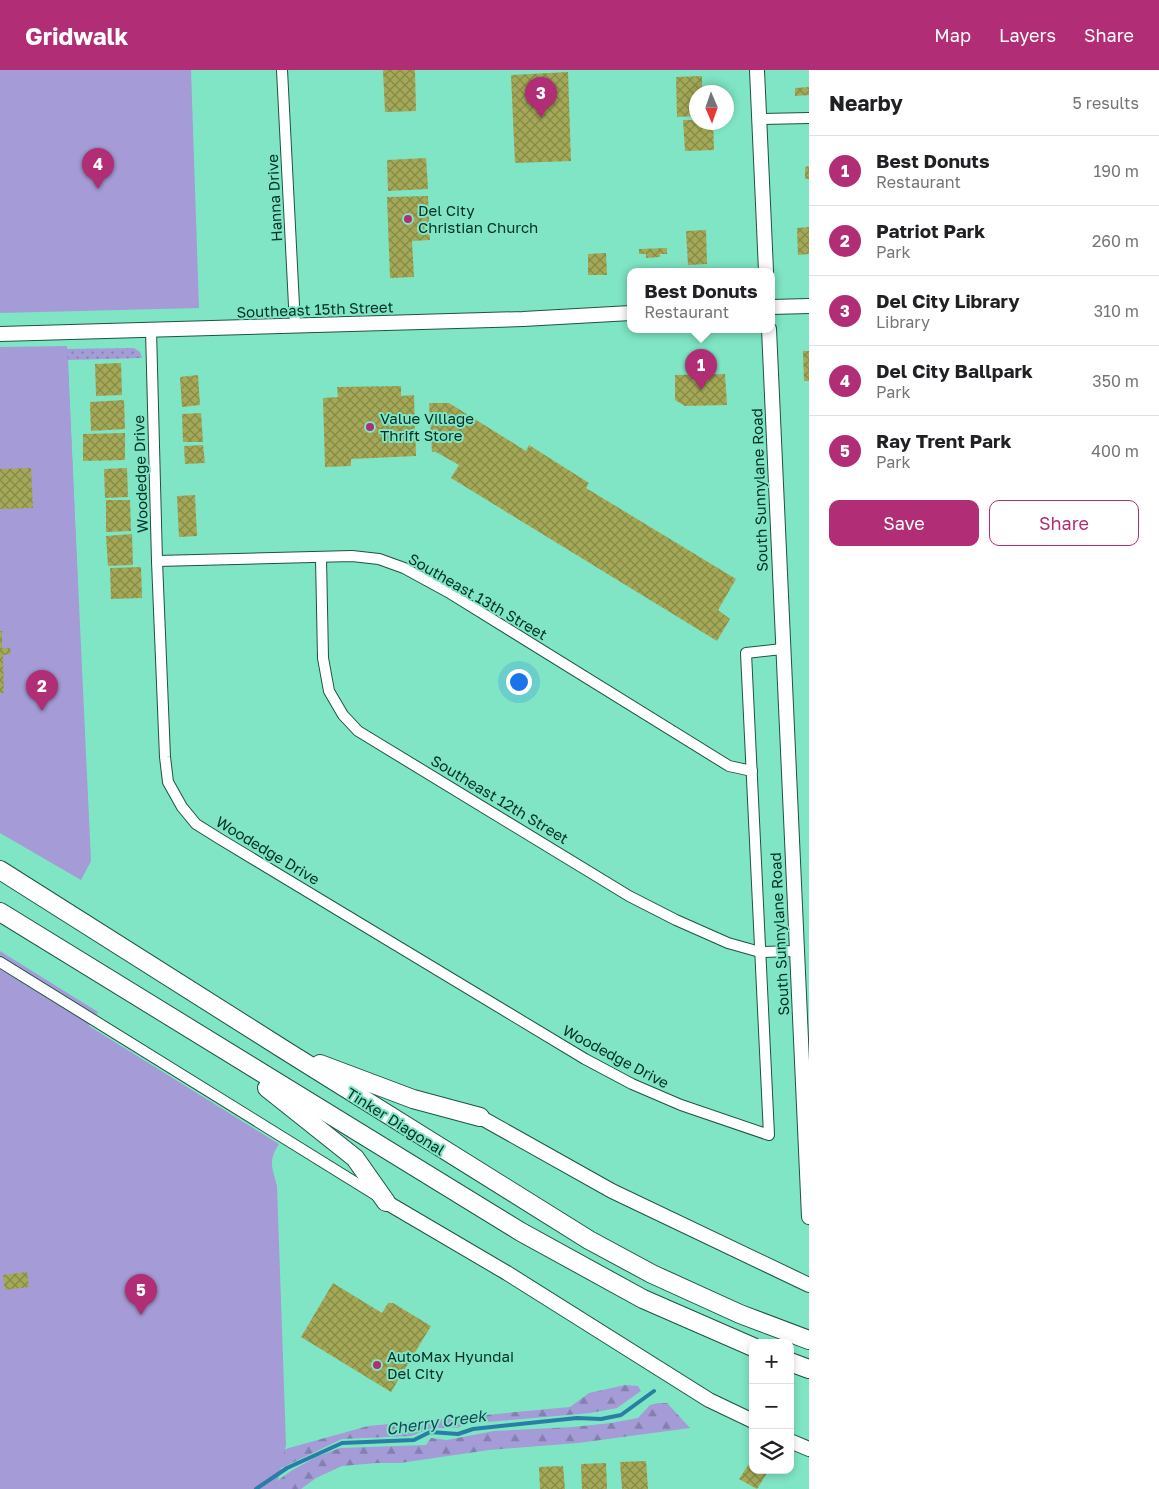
<!DOCTYPE html>
<meta charset="utf-8">
<style>
body{margin:0;font-family:"Golos Text",sans-serif;background:#f2f2f2;color:#202124}
.controls{position:absolute;right:15px;bottom:15px;display:grid;overflow:hidden;border-radius:10px;box-shadow:0 2px 8px #0003}
.controls button{width:45px;height:45px;display:grid;place-items:center;padding:0;border:0;border-bottom:1px solid #e0e0e0;background:#fff;color:#202124;font:25px sans-serif}
.compass{position:absolute;left:689px;top:15px;width:45px;height:45px;border-radius:50%;background:#fff;box-shadow:0 2px 8px #0003;rotate:178deg}
.you{position:absolute;left:518px;top:611px;width:18px;height:18px;margin:-12px;border:4px solid #fff;border-radius:50%;background:#1a73e8;box-shadow:0 0 0 8px #1a73e833}
.badge{display:grid;place-items:center;width:32px;height:32px;border-radius:50%;background:#b12d75;color:#fff;font-size:16px;font-weight:700}
.pin{position:absolute;translate:-50% -41px;filter:drop-shadow(0 1px 2px #0008)}
.pin::after{content:'';position:absolute;top:26px;width:18px;height:15px;background:inherit;clip-path:polygon(0 0,100% 0,50% 100%)}
.popup{position:absolute;left:627px;top:198px;width:148px;height:65px;box-sizing:border-box;display:grid;place-content:center;border-radius:10px;background:#fff;filter:drop-shadow(0 1px 4px #0005);font-size:16px;white-space:nowrap;color:#757577}
.popup b{font-size:19px;color:#202124}
.popup::after{content:'';position:absolute;left:50%;top:100%;margin-left:-10px;border:10px solid transparent;border-top-color:#fff}
.list{margin:0;padding:0;list-style:none}
h2{display:flex;justify-content:space-between;align-items:center;height:65px;margin:0;padding:0 20px;font-size:21px}
h2 small{font-size:16px;font-weight:400;color:#757577}
.list li{display:grid;grid-template-columns:32px 1fr auto;gap:15px;align-items:center;box-sizing:border-box;height:70px;padding:0 20px;border-top:1px solid #e0e0e0}
.list b{display:block;font-size:19px;white-space:nowrap}
.list p{margin:0;font-size:16px;white-space:nowrap;color:#757577}
.list em{font-size:16px;font-style:normal;color:#757577}
.actions{display:flex;gap:10px;padding:15px 20px}
.actions a{flex:1;padding:11px 0;border:1px solid #b12d75;border-radius:10px;text-align:center;font-size:18px;color:#b12d75}
.actions .main{background:#b12d75;color:#fff}
.icon{flex:none;width:28px;height:28px;fill:none;stroke:currentColor;stroke-width:2;stroke-linecap:round;stroke-linejoin:round}
.map{position:relative;flex:none;width:809px;height:1419px;overflow:hidden}
header{display:flex;align-items:center;gap:30px;box-sizing:border-box;height:70px;padding:0 25px;background:#b12d75;color:#fff}
header strong{font-size:24px}
nav{display:flex;gap:28px;margin-inline-start:auto;font-size:18px}
main{display:flex}
aside{flex:1;background:#fff}
.map>svg:first-child{display:block}
.grass{fill:url(#grass-dots)}
.forest{fill:url(#forest-firs)}
.park{fill:#a59bd6}
.lines{fill:none;stroke-linecap:round;stroke-linejoin:round}
.stream{stroke:#287ea4;stroke-width:4}
.building{fill:url(#building-cross-hatch)}
.street-casing{stroke:#1c5444;stroke-width:12}
.secondary-casing{stroke:#1c5444;stroke-width:16}
.highway-casing{stroke:#1c5444;stroke-width:20}
.street{stroke:#fff;stroke-width:10}
.secondary{stroke:#fff;stroke-width:14}
.highway{stroke:#fff;stroke-width:18}
.poi-dot{fill:#b12d75;stroke:#7fe5c5;stroke-width:2}
.labels{text-anchor:middle;dominant-baseline:central;stroke-width:4;stroke-linejoin:round;paint-order:stroke}
.street-label{font-size:15px;fill:#002f24;stroke:#7fe5c5}
.poi-label{font-size:15px;fill:#002f24;stroke:#7fe5c5;text-anchor:start}
.water-label{font-size:16px;font-style:italic;fill:#154459;stroke:#7fe5c5}
</style>
<header>
<strong>Gridwalk</strong>
<nav><a>Map</a><a>Layers</a><a>Share</a></nav>
</header>
<main>
<div class="map">
<svg width="809" height="1419" viewBox="0 0 809 1419">
<defs>
<pattern id="grass-dots" width="8" height="8" patternUnits="userSpaceOnUse" patternTransform="scale(1.25)"><rect width="8" height="8" fill="#a59bd6"/><path d="M2 2h.1M6 6h.1" fill="none" stroke="#847fad" stroke-width="1.8" stroke-linecap="round"/></pattern>
<pattern id="forest-firs" width="22" height="20" patternUnits="userSpaceOnUse" patternTransform="scale(1.25)"><rect width="22" height="20" fill="#a59bd6"/><path d="M5 1l3.5 6h-7zM16 11l3.5 6h-7z" fill="#847fad"/></pattern>
<pattern id="building-cross-hatch" width="8" height="8" patternUnits="userSpaceOnUse" patternTransform="scale(1.25)"><rect width="8" height="8" fill="#a5a957"/><path d="M0 0l8 8M0 8l8-8" fill="none" stroke="#848a48"/></pattern>
</defs>
<rect width="100%" height="100%" fill="#7fe5c5"/>
<!-- grass -->
<polygon class="grass" points="134,278 140,282 142,288 68,290 78,519 62,279"/>
<!-- forest -->
<g class="forest">
<polygon points="625,1315 638,1316 641,1321 617,1338 590,1343 466,1354 457,1358 432,1358 411,1366 342,1369 244,1416 226,1419 278,1382 289,1378 368,1356 570,1337 589,1323"/>
<polygon points="658,1333 667,1333 690,1358 578,1373 489,1380 400,1393 377,1393 342,1396 316,1408 301,1419 266,1419 291,1401 316,1387 340,1378 426,1375 431,1368 447,1370 494,1361 573,1357 611,1353 638,1348 650,1335"/>
</g>
<!-- park -->
<g class="park">
<polygon points="0,0 191,0 199,238 0,243"/>
<polygon points="67,276 91,791 81,810 0,763 0,277"/>
<path d="M 0,881 L 98,942 L 89,956 L 279,1074 C 268,1091 272,1097 277,1116 L 286,1375 L 276,1419 L 0,1419 Z"/>
</g>
<g class="lines">
<!-- stream -->
<polyline class="stream" points="256,1419 287,1398 342,1373 414,1370 430,1362 458,1364 473,1359 577,1348 601,1349 621,1345 654,1321"/>
</g>
<!-- building -->
<g class="building">
<polygon points="383,0 415,0 416,41 385,42"/>
<polygon points="568,2 571,91 515,93 511,5"/>
<polygon points="702,6 702,22 696,22 696,46 677,47 676,7"/>
<polygon points="809,17 809,25 795,26 795,18"/>
<polygon points="683,50 696,50 696,52 713,52 714,80 685,81"/>
<polygon points="426,88 428,119 388,121 387,90"/>
<polygon points="809,96 809,109 805,109 805,97"/>
<polygon points="428,126 430,170 412,171 414,207 390,208 387,127"/>
<polygon points="809,157 809,184 798,185 797,158"/>
<polygon points="706,160 707,194 688,195 686,161"/>
<polygon points="667,178 667,184 660,184 660,187 646,188 646,184 639,184 639,179"/>
<polygon points="606,183 607,205 588,205 588,184"/>
<polygon points="803,281 809,281 809,311 804,311"/>
<polygon points="121,293 122,325 96,326 95,294"/>
<polygon points="725,304 727,335 685,336 675,330 675,305"/>
<polygon points="198,305 200,335 182,337 180,307"/>
<polygon points="401,316 401,326 414,325 416,386 351,389 351,396 325,397 323,328 338,327 337,317"/>
<polygon points="124,330 125,359 91,361 90,332"/>
<polygon points="429,333 449,333 526,381 529,375 589,413 586,418 736,509 718,540 730,549 717,571 451,408 459,395 436,382 432,382"/>
<polygon points="201,343 203,372 183,372 182,344"/>
<polygon points="125,363 125,390 83,391 83,364"/>
<polygon points="203,375 205,393 185,394 184,376"/>
<polygon points="31,398 33,438 0,439 0,399"/>
<polygon points="127,398 128,427 105,428 104,399"/>
<polygon points="195,425 197,466 179,467 177,426"/>
<polygon points="106,430 130,430 131,461 106,462"/>
<polygon points="132,464 133,495 108,496 106,466"/>
<polygon points="141,497 142,528 111,529 110,498"/>
<polygon points="0,561 2,561 2,578 10,578 11,584 3,585 4,623 0,623"/>
<polygon points="27,1202 29,1217 5,1220 3,1205"/>
<polygon points="333,1213 382,1243 388,1233 393,1233 431,1256 391,1322 301,1267"/>
<polygon points="753,1388 753,1400 769,1400 757,1419 739,1409"/>
<polygon points="646,1391 648,1419 622,1419 620,1392"/>
<polygon points="606,1393 607,1419 582,1419 581,1394"/>
<polygon points="563,1396 565,1419 540,1419 539,1397"/>
</g>
<g class="lines">
<defs>
<g id="street">
<polyline points="282,0 295,255"/>
<polyline points="759,49 809,48"/>
<polyline points="151,260 157,491 165,687 168,712 182,737 196,754 220,769 585,989 632,1014 681,1035 769,1065 746,583 782,579"/>
<polyline points="321,488 323,588 329,621 343,645 358,661 629,826 676,850 728,873 760,882 796,881"/>
<polyline points="157,491 352,486 379,489 404,498 448,522 729,696 752,701"/>
<polyline points="0,892 379,1127"/>
</g>
<g id="secondary">
<polyline points="757,0 766,201"/>
<polyline points="771,237 809,236"/>
<polyline points="769,259 809,1147"/>
<polyline points="0,264 523,249 631,243"/>
<polyline points="480,1047 612,1121 809,1215"/>
<polyline points="386,1132 507,1203 709,1330 753,1351"/>
<polyline points="790,1371 809,1379"/>
</g>
<g id="highway">
<polyline points="0,800 283,979 589,1170 652,1204 740,1244 809,1270"/>
<polyline points="0,842 521,1162 643,1229 753,1277"/>
<polyline points="320,994 413,1029 480,1047"/>
<polyline points="267,1018 355,1088 386,1132"/>
<polyline points="790,1292 809,1299"/>
</g>
</defs>
<!-- street casing -->
<use href="#street" class="street-casing"/>
<!-- secondary casing -->
<use href="#secondary" class="secondary-casing"/>
<!-- highway casing -->
<use href="#highway" class="highway-casing"/>
<!-- street -->
<use href="#street" class="street"/>
<!-- secondary -->
<use href="#secondary" class="secondary"/>
<!-- highway -->
<use href="#highway" class="highway"/>
</g>
<!-- markers -->
<g class="poi-dot">
<circle cx="408" cy="149" r="5"/>
<circle cx="370" cy="357" r="5"/>
<circle cx="377" cy="1295" r="5"/>
</g>
<g class="labels">
<!-- street labels -->
<g class="street-label">
<text transform="translate(274 128) rotate(-93)">Hanna Drive</text>
<text transform="translate(315 239) rotate(-2)">Southeast 15th Street</text>
<text transform="translate(140 404) rotate(-92)">Woodedge Drive</text>
<text transform="translate(759 420) rotate(-92)">South Sunnylane Road</text>
<text transform="translate(478 526) rotate(30)">Southeast 13th Street</text>
<text transform="translate(500 729) rotate(31)">Southeast 12th Street</text>
<text transform="translate(268 780) rotate(31)">Woodedge Drive</text>
<text transform="translate(779 864) rotate(-93)">South Sunnylane Road</text>
<text transform="translate(616 986) rotate(28)">Woodedge Drive</text>
<text transform="translate(396 1051) rotate(32)">Tinker Diagonal</text>
</g>
<!-- poi labels -->
<g class="poi-label">
<text x="418" y="140">Del City<tspan x="418" dy="17">Christian Church</tspan></text>
<text x="380" y="348">Value Village<tspan x="380" dy="17">Thrift Store</tspan></text>
<text x="387" y="1286">AutoMax Hyundai<tspan x="387" dy="17">Del City</tspan></text>
</g>
<!-- water labels -->
<g class="water-label">
<text transform="translate(436 1352) rotate(-8)">Cherry Creek</text>
</g>
</g>
</svg>
<div class="controls">
<button>+</button>
<button>−</button>
<button><svg class="icon" aria-label="layers" viewBox="0 0 24 24"><path d="M12 4l9 5-9 5-9-5zM3 14l9 5 9-5"/></svg></button>
</div>
<svg class="compass" viewBox="-18 -18 36 36"><path d="M0-13l5 13h-10z" fill="#e53935"/><path d="M0 13l5-13h-10z" fill="#757577"/></svg>
<div class="you"></div>
<div class="pin badge" style="left:701px;top:320px">1</div>
<div class="popup"><b>Best Donuts</b>Restaurant</div>
<div class="pin badge" style="left:42px;top:641px">2</div>
<div class="pin badge" style="left:541px;top:48px">3</div>
<div class="pin badge" style="left:98px;top:119px">4</div>
<div class="pin badge" style="left:141px;top:1245px">5</div>
</div>
<aside>
<h2>Nearby<small>5 results</small></h2>
<ul class="list">
<li><span class="badge">1</span><div><b>Best Donuts</b><p>Restaurant</p></div><em>190 m</em></li>
<li><span class="badge">2</span><div><b>Patriot Park</b><p>Park</p></div><em>260 m</em></li>
<li><span class="badge">3</span><div><b>Del City Library</b><p>Library</p></div><em>310 m</em></li>
<li><span class="badge">4</span><div><b>Del City Ballpark</b><p>Park</p></div><em>350 m</em></li>
<li><span class="badge">5</span><div><b>Ray Trent Park</b><p>Park</p></div><em>400 m</em></li>
</ul>
<div class="actions"><a class="main">Save</a><a>Share</a></div>
</aside>
</main>
